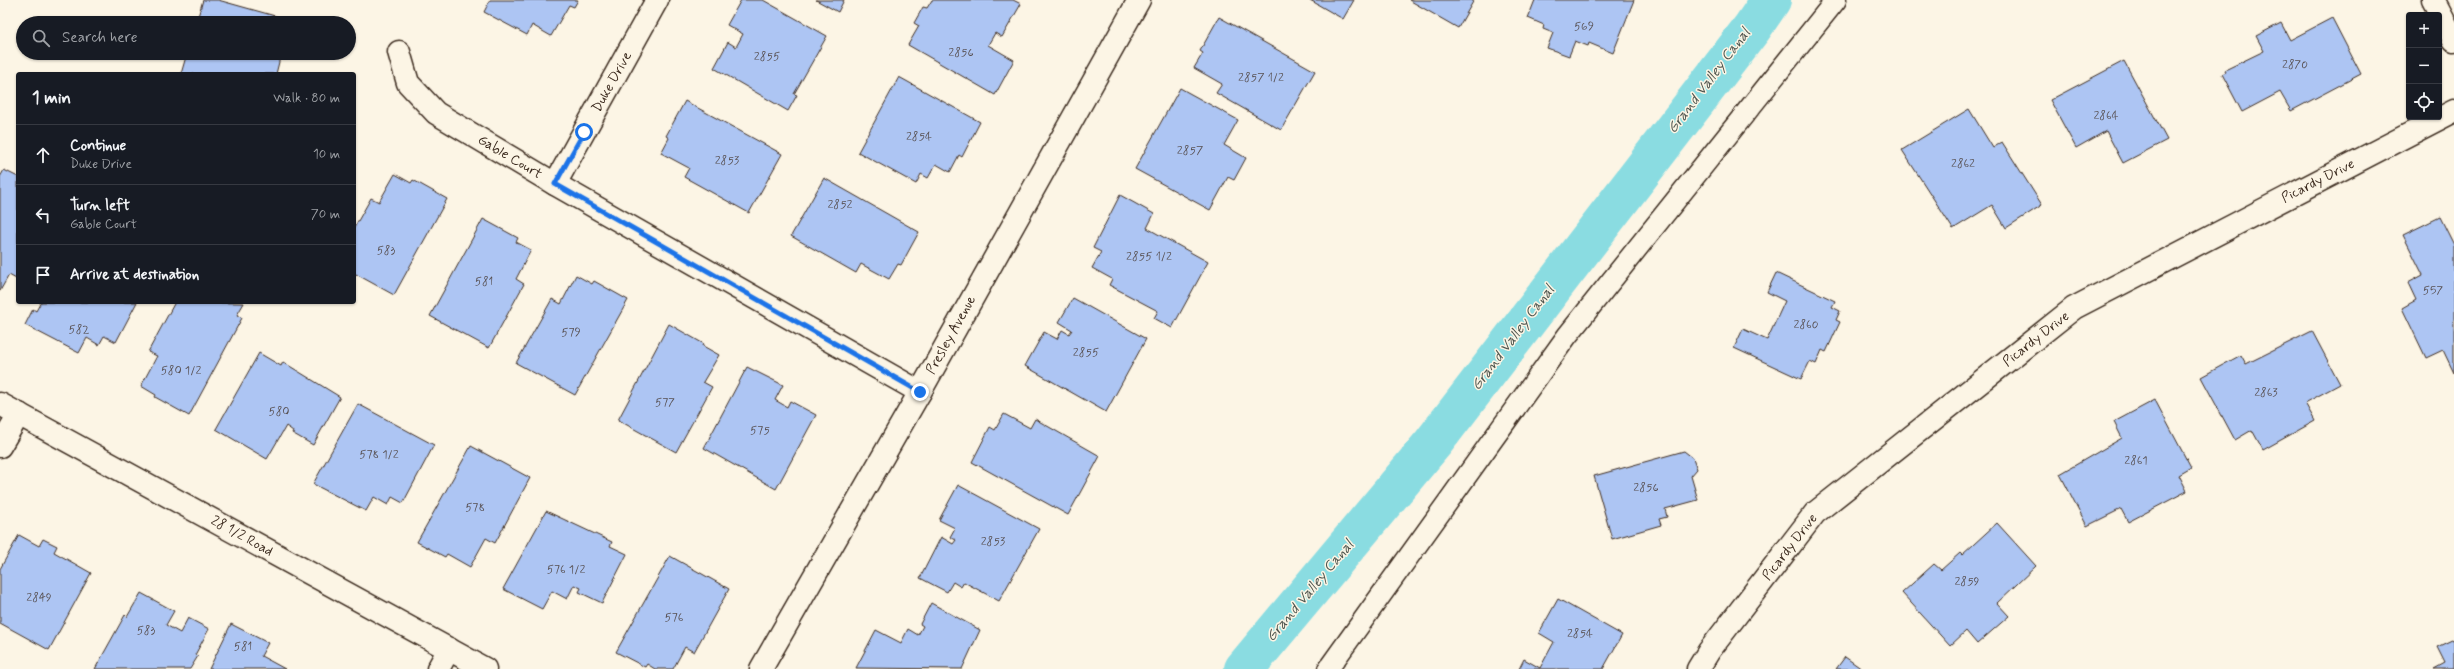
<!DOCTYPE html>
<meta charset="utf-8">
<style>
body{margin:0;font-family:Mynerve,sans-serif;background:#20242c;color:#f1f3f6}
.controls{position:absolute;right:12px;top:12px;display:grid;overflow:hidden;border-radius:4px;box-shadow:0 1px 3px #0004}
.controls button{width:36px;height:36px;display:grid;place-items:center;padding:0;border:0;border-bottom:1px solid #363941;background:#171b24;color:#f1f3f6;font:20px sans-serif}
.stop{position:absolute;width:12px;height:12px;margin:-9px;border:3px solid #1a73e8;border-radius:50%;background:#fff}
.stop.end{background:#1a73e8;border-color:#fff;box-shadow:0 1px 4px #0008}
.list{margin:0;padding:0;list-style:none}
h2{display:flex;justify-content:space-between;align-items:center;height:52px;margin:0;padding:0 16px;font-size:17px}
h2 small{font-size:13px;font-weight:400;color:#9ea1a6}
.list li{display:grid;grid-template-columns:26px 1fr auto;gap:12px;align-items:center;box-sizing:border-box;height:60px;padding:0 16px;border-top:1px solid #363941}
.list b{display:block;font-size:15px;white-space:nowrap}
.list p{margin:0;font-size:13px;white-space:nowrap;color:#9ea1a6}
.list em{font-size:13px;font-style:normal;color:#9ea1a6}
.icon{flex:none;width:22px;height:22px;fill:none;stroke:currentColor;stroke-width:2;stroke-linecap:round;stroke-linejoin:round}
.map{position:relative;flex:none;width:2454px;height:669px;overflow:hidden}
.search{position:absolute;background:#171b24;box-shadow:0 1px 3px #0004;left:16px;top:16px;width:340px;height:44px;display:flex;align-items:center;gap:10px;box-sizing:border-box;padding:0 14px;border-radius:22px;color:#9ea1a6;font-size:15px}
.panel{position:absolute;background:#171b24;box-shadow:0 1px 3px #0004;left:16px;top:72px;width:340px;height:232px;border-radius:4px}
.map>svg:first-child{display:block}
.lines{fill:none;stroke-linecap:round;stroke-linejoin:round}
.canal{stroke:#8adce1;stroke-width:40}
.building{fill:#adc5f3;stroke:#3b2a1e}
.lane-casing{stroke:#3b2a1e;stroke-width:23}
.street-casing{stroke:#3b2a1e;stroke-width:25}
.lane{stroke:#fcf5e5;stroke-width:20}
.street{stroke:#fcf5e5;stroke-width:22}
.route{stroke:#1a73e8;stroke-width:5}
.labels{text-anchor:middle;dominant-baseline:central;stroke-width:3;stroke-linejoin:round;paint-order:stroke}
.number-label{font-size:12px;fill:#585153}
.street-label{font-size:14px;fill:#3b2a1e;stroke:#fcf5e5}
.water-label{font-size:15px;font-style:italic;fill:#4f564f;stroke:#fcf5e5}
</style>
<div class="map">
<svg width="2454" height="669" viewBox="0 0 2454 669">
<rect width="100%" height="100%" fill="#fcf5e5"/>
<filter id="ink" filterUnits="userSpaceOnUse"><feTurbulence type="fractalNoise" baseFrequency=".025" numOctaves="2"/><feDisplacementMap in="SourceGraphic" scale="8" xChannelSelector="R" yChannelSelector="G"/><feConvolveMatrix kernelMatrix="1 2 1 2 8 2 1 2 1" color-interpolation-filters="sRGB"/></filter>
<g filter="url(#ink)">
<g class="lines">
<!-- canal -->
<polyline class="canal" points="1244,669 1433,443 1752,28 1771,0"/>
</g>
<!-- building -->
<g class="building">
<polygon points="203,0 218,0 293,21 292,23 196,23"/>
<polygon points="490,0 578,0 574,7 569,5 551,36 532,25 527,35 484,12"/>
<polygon points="741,0 763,0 827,36 794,94 797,95 788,111 714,68 728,42 736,47 743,34 727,25"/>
<polygon points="816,0 844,0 838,12"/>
<polygon points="932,0 1013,0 1021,4 1002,37 995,33 988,45 1014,60 995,95 908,45 919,26 914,23 923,7 927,8"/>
<polygon points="1310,0 1354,0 1343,19"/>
<polygon points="1409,0 1474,0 1458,28"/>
<polygon points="1535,0 1634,0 1613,53 1589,43 1588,46 1575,41 1569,56 1547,48 1553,33 1543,29 1544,25 1528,18"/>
<polygon points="1219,17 1315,71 1281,130 1216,93 1222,84 1194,68 1203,53 1200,51"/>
<polygon points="2332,18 2361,74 2291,111 2280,92 2242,112 2222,74 2226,72 2225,70 2264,51 2256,36 2281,23 2290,40"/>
<polygon points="187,53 284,53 282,60 280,58 276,74 181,74"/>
<polygon points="2124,61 2167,140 2123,163 2106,131 2076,148 2050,100"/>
<polygon points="899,77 980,122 962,157 959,155 950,172 936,164 928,178 921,174 916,184 858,152"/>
<polygon points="1180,88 1238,120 1224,145 1246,158 1234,180 1228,177 1210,210 1135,169"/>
<polygon points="685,101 782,154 749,213 684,177 689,168 661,153 669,138 666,136"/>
<polygon points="1969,109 1993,148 2002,142 2042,205 2006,228 1992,205 1953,229 1902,150"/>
<polygon points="4,170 18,177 18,280 9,275 0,291 0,177"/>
<polygon points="395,174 411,183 413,180 447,199 394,295 354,273 354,228 371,198 379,202"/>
<polygon points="824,178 919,232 901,265 898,264 889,279 861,264 856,273 791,236"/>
<polygon points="1120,195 1154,214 1147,228 1208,262 1172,328 1154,318 1158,311 1109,285 1112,279 1092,268 1101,252 1093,248"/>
<polygon points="2440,217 2454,245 2454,373 2443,350 2426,358 2402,308 2416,300 2408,283 2423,275 2403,235"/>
<polygon points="483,219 518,238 516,242 531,250 516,279 524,284 489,348 430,316"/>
<polygon points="1776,273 1835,301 1832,307 1840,311 1836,320 1840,322 1826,352 1822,350 1816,364 1810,361 1801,379 1734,348 1743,329 1767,340 1785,301 1767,292"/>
<polygon points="576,275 592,284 594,281 628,300 575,395 516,363 552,299 561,304"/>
<polygon points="1073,298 1146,339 1106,412 1025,366 1044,332 1057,339 1062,330 1069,334 1072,330 1059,322"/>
<polygon points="41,302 137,302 116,342 104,336 99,345 87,338 79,353 25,325 33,309 36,311"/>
<polygon points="175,302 244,303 237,315 242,318 189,416 155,397 156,395 141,386 157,356 148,352"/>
<polygon points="669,324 704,344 703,346 719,355 703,382 712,387 676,452 618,420"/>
<polygon points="2312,331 2340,384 2305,403 2315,421 2263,450 2252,430 2235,440 2201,377 2241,355 2246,364"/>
<polygon points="259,353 281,366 283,362 340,397 313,445 292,433 293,431 286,426 267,459 216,429"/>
<polygon points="747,367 783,385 775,400 787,407 790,401 816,415 776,489 704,448"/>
<polygon points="2155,400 2191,468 2179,475 2187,491 2128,522 2121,509 2087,526 2060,474 2122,438 2114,422"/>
<polygon points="358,404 434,445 403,503 392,497 388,505 374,497 366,511 313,484"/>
<polygon points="1004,414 1030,428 1035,419 1100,456 1068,515 972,462 990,427 995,430"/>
<polygon points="471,446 530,478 495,543 486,538 470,567 447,554 445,557 417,542"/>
<polygon points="1684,451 1693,458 1697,469 1691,476 1698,500 1665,509 1667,517 1659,519 1661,525 1612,539 1594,476"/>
<polygon points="958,485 1039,529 999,601 964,582 961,587 953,582 947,592 920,578 941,537 953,544 956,540 950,537 955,528 939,520"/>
<polygon points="546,511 612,542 610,546 627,554 602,603 579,592 581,588 574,585 567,599 552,591 542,609 503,589"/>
<polygon points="1997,523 2036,566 1997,603 2009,616 1977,644 1966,631 1950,646 1902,593 1934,564 1941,570 1960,553 1962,555"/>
<polygon points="19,535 39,546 43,539 57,546 54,552 91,573 49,650 0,623 0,569"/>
<polygon points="670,556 729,589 694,652 685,647 673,669 655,669 647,664 645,667 616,652"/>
<polygon points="141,593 174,611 166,625 180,633 188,618 209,629 195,655 198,656 190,669 95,669 125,615 127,617"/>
<polygon points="1558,599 1622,635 1603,669 1519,669 1524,659 1540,668 1554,642 1539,633"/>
<polygon points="931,603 980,630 962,669 856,668 876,630 901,643 908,629 918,635 923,626 920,624"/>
<polygon points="231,624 268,643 261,656 285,669 209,669"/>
<polygon points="2454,639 2454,669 2434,669 2445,663 2437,647"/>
<polygon points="1845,657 1862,669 1836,669"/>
</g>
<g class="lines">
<defs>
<polyline id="lane" points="1328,669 1567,336 1836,0"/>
<g id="street">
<polyline points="2433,0 2454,40"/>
<polyline points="399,52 408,83 436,113 555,184 920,392"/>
<polyline points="555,184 657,0"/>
<polyline points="0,404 485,669"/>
<polyline points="0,446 19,414"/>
<polyline points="438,669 449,649"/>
<polyline points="761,669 920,392 1139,0"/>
<polyline points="1698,669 1709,651 1815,513 2074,308 2454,111"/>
</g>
</defs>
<!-- lane casing -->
<use href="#lane" class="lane-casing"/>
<!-- street casing -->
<use href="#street" class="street-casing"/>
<!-- lane -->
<use href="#lane" class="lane"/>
<!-- street -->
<use href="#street" class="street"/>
</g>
</g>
<g class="lines" filter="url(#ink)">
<!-- route -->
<polyline class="route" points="584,132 555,184 920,392"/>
</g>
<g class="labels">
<!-- number labels -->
<g class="number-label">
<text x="1584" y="27">569</text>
<text x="961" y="53">2856</text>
<text x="767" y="57">2855</text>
<text x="2295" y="65">2870</text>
<text x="1261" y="78">2857 1/2</text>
<text x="2106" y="116">2864</text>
<text x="919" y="137">2854</text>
<text x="1190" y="151">2857</text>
<text x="727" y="161">2853</text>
<text x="1963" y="164">2862</text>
<text x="840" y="205">2852</text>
<text x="386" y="251">583</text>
<text x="1149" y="257">2855 1/2</text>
<text x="484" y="282">581</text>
<text x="2433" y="291">557</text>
<text x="1806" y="325">2860</text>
<text x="79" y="330">582</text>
<text x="571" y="333">579</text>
<text x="1086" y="353">2855</text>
<text x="181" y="371">580 1/2</text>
<text x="2266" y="393">2863</text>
<text x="665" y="403">577</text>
<text x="279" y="412">580</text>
<text x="760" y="431">575</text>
<text x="379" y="455">578 1/2</text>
<text x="2136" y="461">2861</text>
<text x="1646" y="488">2856</text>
<text x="475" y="508">578</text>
<text x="993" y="542">2853</text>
<text x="566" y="570">576 1/2</text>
<text x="1967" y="582">2859</text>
<text x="39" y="598">2849</text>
<text x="674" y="618">576</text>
<text x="146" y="631">583</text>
<text x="1580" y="634">2854</text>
<text x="243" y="647">581</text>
</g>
<!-- street labels -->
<g class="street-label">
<text transform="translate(612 82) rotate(-61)">Duke Drive</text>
<text transform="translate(510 157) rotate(31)">Gable Court</text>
<text transform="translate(2318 181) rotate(-27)">Picardy Drive</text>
<text transform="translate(951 335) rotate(-61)">Presley Avenue</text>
<text transform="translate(2036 339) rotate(-38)">Picardy Drive</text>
<text transform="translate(242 536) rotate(29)">28 1/2 Road</text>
<text transform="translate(1790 547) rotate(-52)">Picardy Drive</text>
</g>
<!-- water labels -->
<g class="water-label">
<text transform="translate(1709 81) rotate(-53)">Grand Valley Canal</text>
<text transform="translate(1513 338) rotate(-53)">Grand Valley Canal</text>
<text transform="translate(1310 591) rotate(-50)">Grand Valley Canal</text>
</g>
</g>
</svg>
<div class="controls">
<button>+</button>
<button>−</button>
<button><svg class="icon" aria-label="locate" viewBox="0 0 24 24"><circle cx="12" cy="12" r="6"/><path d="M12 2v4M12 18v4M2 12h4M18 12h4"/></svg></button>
</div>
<div class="stop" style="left:584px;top:132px"></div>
<div class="stop end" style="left:920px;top:392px"></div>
<div class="search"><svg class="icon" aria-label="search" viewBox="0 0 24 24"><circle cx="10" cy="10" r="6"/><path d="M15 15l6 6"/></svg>Search here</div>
<section class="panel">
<h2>1 min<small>Walk · 80 m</small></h2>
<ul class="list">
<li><svg class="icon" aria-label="ahead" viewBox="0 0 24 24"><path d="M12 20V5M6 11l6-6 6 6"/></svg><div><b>Continue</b><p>Duke Drive</p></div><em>10 m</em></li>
<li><svg class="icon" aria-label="left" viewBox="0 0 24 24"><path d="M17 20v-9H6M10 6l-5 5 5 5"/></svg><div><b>Turn left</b><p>Gable Court</p></div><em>70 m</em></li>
<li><svg class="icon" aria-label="arrive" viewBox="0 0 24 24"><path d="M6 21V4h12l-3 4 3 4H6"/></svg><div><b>Arrive at destination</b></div></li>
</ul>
</section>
</div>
